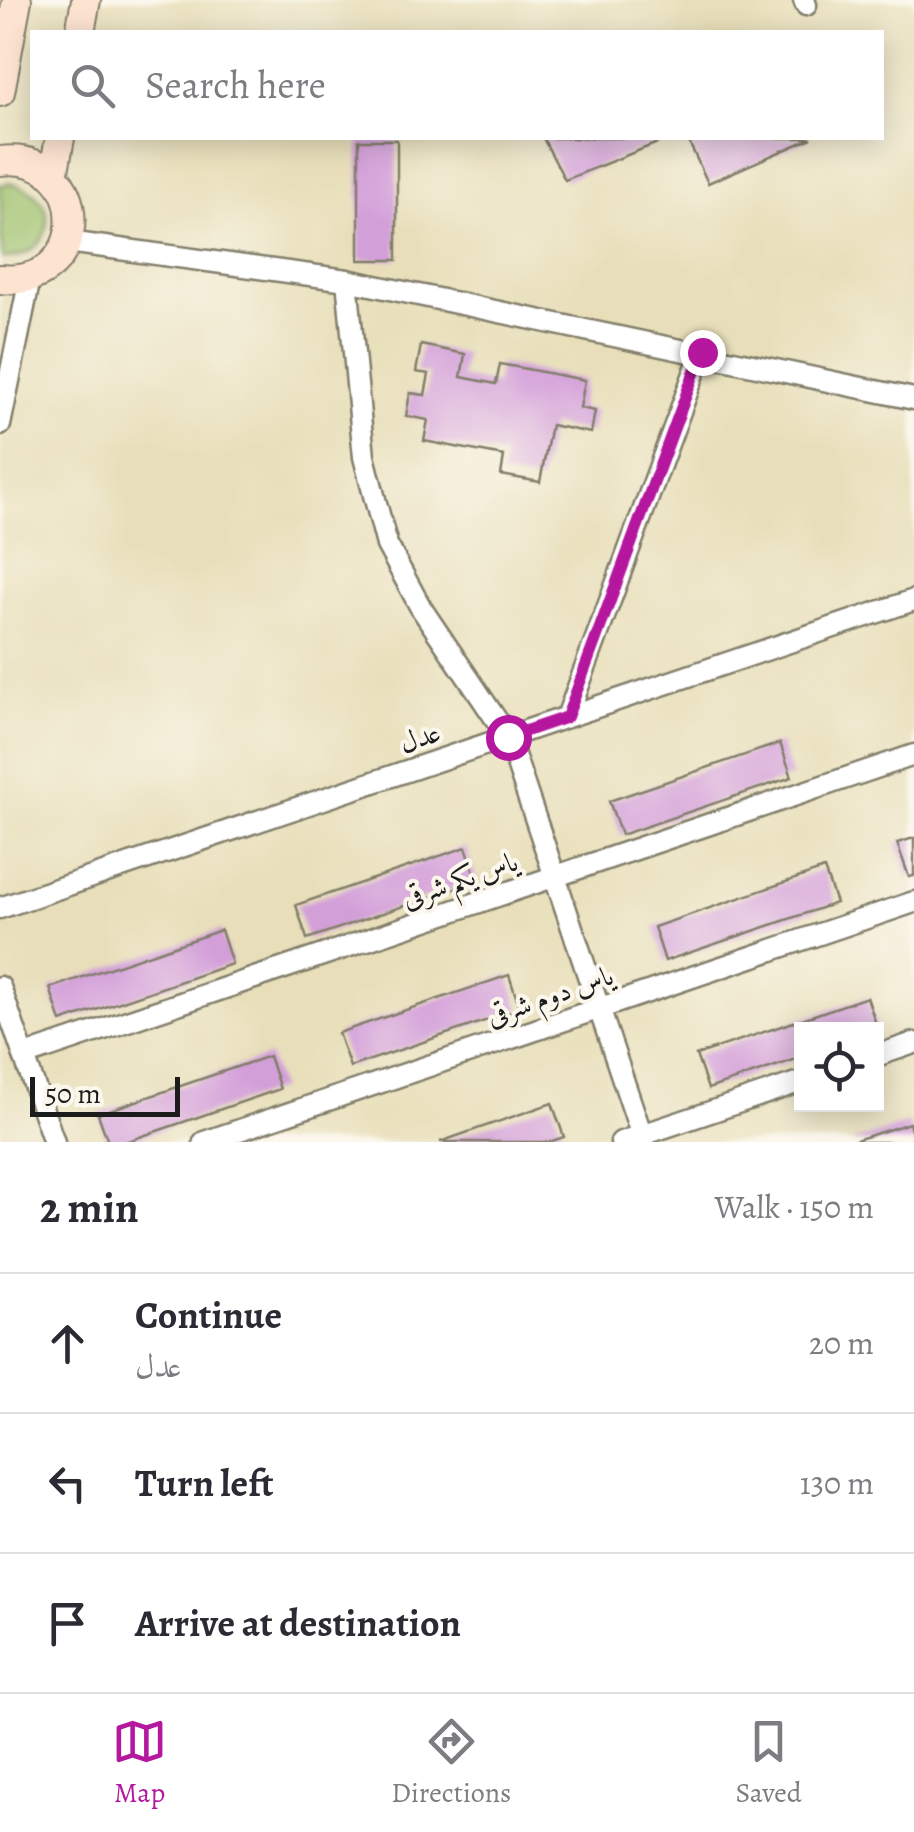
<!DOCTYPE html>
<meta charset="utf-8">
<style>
body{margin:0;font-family:Alegreya,Amiri,serif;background:#f2f2f3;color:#2b2b33}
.controls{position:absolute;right:30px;bottom:30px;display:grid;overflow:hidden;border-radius:0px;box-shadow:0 5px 25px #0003}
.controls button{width:90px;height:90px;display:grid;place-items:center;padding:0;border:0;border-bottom:2px solid #e1e1e2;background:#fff;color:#2b2b33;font:50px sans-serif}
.scale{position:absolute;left:30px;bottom:25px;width:150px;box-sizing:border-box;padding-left:10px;border:5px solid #1c1c1c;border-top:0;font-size:28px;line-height:35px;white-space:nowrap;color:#1c1c1c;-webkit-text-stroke:8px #fbf7ec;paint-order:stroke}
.stop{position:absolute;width:30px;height:30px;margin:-22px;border:8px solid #b5179e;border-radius:50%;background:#fff}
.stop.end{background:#b5179e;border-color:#fff;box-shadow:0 2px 10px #0008}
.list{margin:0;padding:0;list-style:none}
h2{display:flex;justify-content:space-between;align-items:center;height:130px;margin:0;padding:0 40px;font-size:42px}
h2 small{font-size:32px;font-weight:400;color:#7c7c81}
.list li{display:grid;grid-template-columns:65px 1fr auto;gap:30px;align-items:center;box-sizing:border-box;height:140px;padding:0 40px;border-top:2px solid #e1e1e2}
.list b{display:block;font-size:38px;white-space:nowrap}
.list p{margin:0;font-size:32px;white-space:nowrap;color:#7c7c81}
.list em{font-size:32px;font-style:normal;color:#7c7c81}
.icon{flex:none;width:55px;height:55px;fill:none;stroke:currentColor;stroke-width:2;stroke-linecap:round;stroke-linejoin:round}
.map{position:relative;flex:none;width:914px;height:1142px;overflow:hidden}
.search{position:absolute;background:#fff;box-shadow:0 5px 25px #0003;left:30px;right:30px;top:30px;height:110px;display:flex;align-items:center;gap:25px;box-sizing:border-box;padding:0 35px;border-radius:0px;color:#7c7c81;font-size:38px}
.sheet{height:550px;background:#fff}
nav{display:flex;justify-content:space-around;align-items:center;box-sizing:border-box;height:140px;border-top:2px solid #e1e1e2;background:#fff;font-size:28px;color:#7c7c81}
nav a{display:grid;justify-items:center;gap:5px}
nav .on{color:#b5179e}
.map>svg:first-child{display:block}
.green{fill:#9cc06a;stroke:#5c6e43;stroke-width:2.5}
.building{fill:#d39fd9}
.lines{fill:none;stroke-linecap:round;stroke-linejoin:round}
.street-casing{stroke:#827e6b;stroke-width:25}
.secondary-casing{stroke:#827e6b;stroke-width:32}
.street{stroke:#fff;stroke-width:20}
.secondary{stroke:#fde4d1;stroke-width:28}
.route{stroke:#b5179e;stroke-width:12}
.labels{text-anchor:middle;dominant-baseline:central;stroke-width:8;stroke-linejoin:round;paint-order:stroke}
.street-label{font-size:28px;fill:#1c1c1c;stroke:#fbf7ec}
</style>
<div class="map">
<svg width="914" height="1142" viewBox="0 0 914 1142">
<rect width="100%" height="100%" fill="#fbf7ec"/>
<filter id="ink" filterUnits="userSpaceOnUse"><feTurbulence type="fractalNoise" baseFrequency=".01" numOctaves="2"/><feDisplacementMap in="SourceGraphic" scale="20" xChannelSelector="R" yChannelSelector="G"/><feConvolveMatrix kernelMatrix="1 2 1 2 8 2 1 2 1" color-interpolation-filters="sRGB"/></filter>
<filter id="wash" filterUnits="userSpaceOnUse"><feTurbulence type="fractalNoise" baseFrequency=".0048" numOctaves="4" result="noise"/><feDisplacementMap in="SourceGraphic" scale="40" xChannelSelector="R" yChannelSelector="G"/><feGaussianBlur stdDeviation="2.25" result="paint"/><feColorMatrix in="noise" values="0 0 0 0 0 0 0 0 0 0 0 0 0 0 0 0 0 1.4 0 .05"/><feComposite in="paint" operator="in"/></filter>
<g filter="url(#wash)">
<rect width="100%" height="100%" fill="#e8dfba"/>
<!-- green -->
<path class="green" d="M 11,183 C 65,194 56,259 2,258 L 0,185 Z"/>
<g id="blocks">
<!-- building -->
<g class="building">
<polygon points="543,138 670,138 565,180"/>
<polygon points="687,138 812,138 708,183"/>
<rect x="359" y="140" width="38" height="120"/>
<polygon points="421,345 465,354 461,377 496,384 500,364 585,380 580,408 595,411 591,433 551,425 540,482 501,475 504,456 424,441 428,420 406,416 410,393 425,395 429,374 416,372"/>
<polygon points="780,743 792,777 621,835 609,801"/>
<polygon points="914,838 914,876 909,877 897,843"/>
<polygon points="466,847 477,881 307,939 296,905"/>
<polygon points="824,869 836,903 665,961 654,927"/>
<polygon points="221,930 232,964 61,1022 50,988"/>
<polygon points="509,975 520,1009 350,1067 338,1033"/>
<polygon points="867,997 878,1030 802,1030 802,1057 708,1089 696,1055"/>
<polygon points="269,1056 280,1089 125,1142 108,1142 98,1114"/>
<polygon points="552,1103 564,1137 549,1142 440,1142"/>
<polygon points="909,1123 914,1142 853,1142 853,1141"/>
</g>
</g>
</g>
<g filter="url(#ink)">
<use href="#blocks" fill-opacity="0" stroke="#827e6b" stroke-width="2.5"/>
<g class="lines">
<defs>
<g id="street">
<polyline points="804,0 806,5"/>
<polyline points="68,242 347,280 914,399"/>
<polyline points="347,280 364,457 387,545 421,608 508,737 644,1142"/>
<polyline points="0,425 30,278"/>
<polyline points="567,717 702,352"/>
<polyline points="0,908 914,600"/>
<polyline points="0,987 54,1142"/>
<polyline points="24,1056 914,755"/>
<polyline points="876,1056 914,1043"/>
<polyline points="204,1142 914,902"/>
<polyline points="621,1142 802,1081"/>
</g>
<g id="secondary">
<polyline points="80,32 86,0"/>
<polyline points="0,92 17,0"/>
<path d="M 0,161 C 93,149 95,289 0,279"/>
<polyline points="53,176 60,138"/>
</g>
</defs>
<!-- street casing -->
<use href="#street" class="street-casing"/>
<!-- secondary casing -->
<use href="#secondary" class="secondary-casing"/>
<!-- street -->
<use href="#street" class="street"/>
<!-- secondary -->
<use href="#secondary" class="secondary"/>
</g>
</g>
<g class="lines" filter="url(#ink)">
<!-- route -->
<polyline class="route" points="508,737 567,717 702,352"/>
</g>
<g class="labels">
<!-- street labels -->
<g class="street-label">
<text transform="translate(420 738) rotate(-19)">عدل</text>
<text transform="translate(460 880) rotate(-19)">یاس یکم شرقی</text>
<text transform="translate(550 996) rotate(-19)">یاس دوم شرقی</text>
</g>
</g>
</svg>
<div class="controls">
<button><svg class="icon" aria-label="locate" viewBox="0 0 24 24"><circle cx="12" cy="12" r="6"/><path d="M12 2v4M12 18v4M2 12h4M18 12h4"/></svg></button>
</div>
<div class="scale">50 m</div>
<div class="stop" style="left:508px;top:737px"></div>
<div class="stop end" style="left:702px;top:352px"></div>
<div class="search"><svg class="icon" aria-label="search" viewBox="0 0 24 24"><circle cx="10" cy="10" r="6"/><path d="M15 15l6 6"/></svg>Search here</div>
</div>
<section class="sheet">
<h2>2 min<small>Walk · 150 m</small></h2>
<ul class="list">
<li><svg class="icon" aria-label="ahead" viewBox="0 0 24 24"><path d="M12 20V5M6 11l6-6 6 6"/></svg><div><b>Continue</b><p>عدل</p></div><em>20 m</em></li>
<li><svg class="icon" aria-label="left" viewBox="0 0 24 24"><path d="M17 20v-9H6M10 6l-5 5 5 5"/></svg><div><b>Turn left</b></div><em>130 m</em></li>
<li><svg class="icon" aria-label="arrive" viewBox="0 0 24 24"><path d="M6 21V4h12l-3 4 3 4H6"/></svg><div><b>Arrive at destination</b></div></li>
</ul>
</section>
<nav>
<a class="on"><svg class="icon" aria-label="map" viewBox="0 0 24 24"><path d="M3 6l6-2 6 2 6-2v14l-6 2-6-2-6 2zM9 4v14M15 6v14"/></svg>Map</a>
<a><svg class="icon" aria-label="directions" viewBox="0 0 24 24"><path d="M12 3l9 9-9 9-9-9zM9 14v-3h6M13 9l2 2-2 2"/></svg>Directions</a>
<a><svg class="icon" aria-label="saved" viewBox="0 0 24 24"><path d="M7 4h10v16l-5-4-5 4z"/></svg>Saved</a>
</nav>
